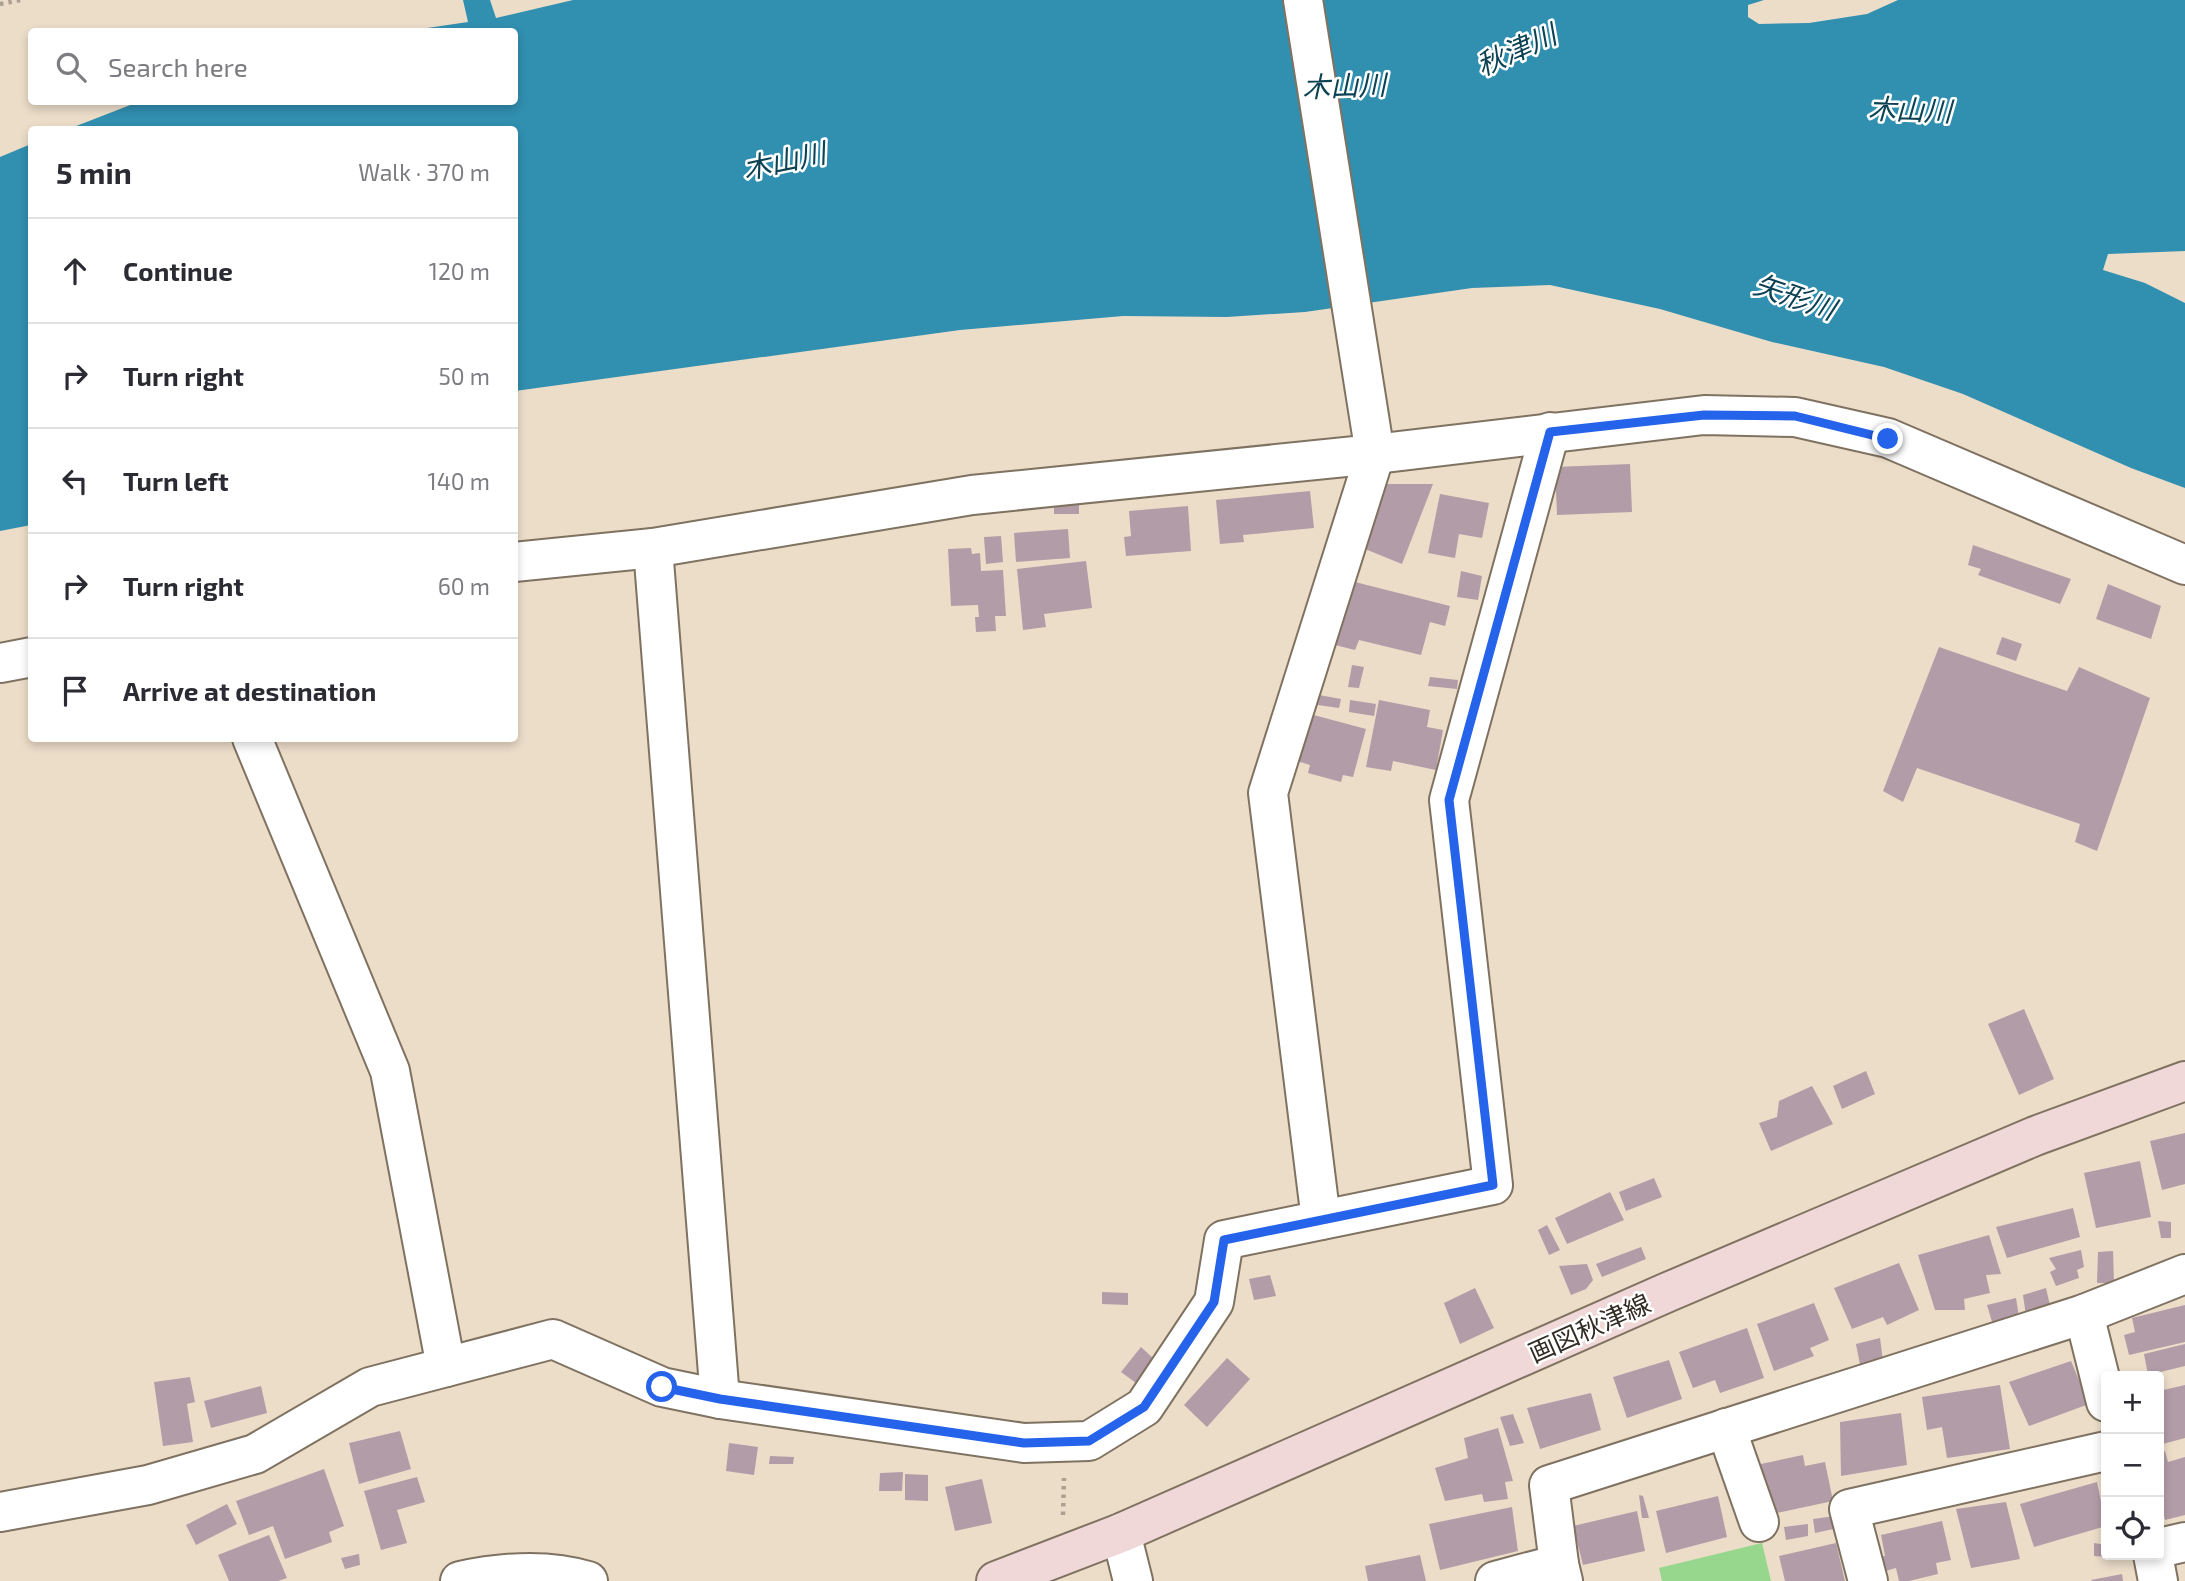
<!DOCTYPE html>
<meta charset="utf-8">
<style>
body{margin:0;font-family:"Exo 2","Noto Sans JP",sans-serif;background:#f7f7f7;color:#2b2b33}
.controls{position:absolute;right:21px;bottom:21px;display:grid;overflow:hidden;border-radius:7px;box-shadow:0 4px 10px #0003}
.controls button{width:63px;height:63px;display:grid;place-items:center;padding:0;border:0;border-bottom:2px solid #e1e1e2;background:#fff;color:#2b2b33;font:35px sans-serif}
.stop{position:absolute;width:21px;height:21px;margin:-16px;border:5px solid #2563eb;border-radius:50%;background:#fff}
.stop.end{background:#2563eb;border-color:#fff;box-shadow:0 2px 7px #0008}
.list{margin:0;padding:0;list-style:none}
h2{display:flex;justify-content:space-between;align-items:center;height:91px;margin:0;padding:0 28px;font-size:30px}
h2 small{font-size:23px;font-weight:400;color:#7c7c81}
.list li{display:grid;grid-template-columns:46px 1fr auto;gap:21px;align-items:center;box-sizing:border-box;height:105px;padding:0 28px;border-top:2px solid #e1e1e2}
.list b{display:block;font-size:26px;white-space:nowrap}
.list em{font-size:23px;font-style:normal;color:#7c7c81}
.icon{flex:none;width:38px;height:38px;fill:none;stroke:currentColor;stroke-width:2;stroke-linecap:round;stroke-linejoin:round}
.map{position:relative;flex:none;width:2185px;height:1581px;overflow:hidden}
.search{position:absolute;background:#fff;box-shadow:0 4px 10px #0003;left:28px;top:28px;width:490px;height:77px;display:flex;align-items:center;gap:18px;box-sizing:border-box;padding:0 24px;border-radius:7px;color:#7c7c81;font-size:26px}
.panel{position:absolute;background:#fff;box-shadow:0 4px 10px #0003;left:28px;top:126px;width:490px;height:616px;border-radius:7px}
.map>svg:first-child{display:block}
.green{fill:#96d68d}
.water{fill:#318fb0}
.building{fill:#b29ca8}
.lines{fill:none;stroke-linecap:round;stroke-linejoin:round}
.minor-casing{stroke:#7f7261;stroke-width:42}
.tertiary-casing{stroke:#7f7261;stroke-width:42}
.secondary-casing{stroke:#7f7261;stroke-width:42}
.path{stroke:#aca191;stroke-width:4.5;stroke-dasharray:3.5 5;stroke-linecap:butt}
.minor{stroke:#fff;stroke-width:38}
.tertiary{stroke:#fff;stroke-width:38}
.secondary{stroke:#f1d8d8;stroke-width:38}
.route{stroke:#2563eb;stroke-width:9}
.labels{text-anchor:middle;dominant-baseline:central;stroke-width:5;stroke-linejoin:round;paint-order:stroke}
.street-label{font-size:26px;fill:#322c25;stroke:#fff}
.water-label{font-size:28px;font-style:italic;fill:#0c4254;stroke:#fff}
</style>
<div class="map">
<svg width="2185" height="1581" viewBox="0 0 2185 1581">
<rect width="100%" height="100%" fill="#ecddc9"/>
<!-- green -->
<polygon class="green" points="1762,1543 1771,1581 1662,1581 1659,1568"/>
<!-- water -->
<g class="water">
<polygon points="463,0 490,0 496,18 573,0 1764,0 1748,5 1748,17 1759,24 1809,23 1867,14 1898,0 2185,0 2185,251 2108,254 2103,270 2145,283 2185,303 2185,488 2131,468 1963,394 1884,367 1772,342 1660,309 1550,285 1472,288 1305,312 1227,317 1123,316 960,330 515,391 514,130 66,130 138,102 514,102 514,32 407,31 468,22"/>
<polygon points="31,144 31,525 0,531 0,157"/>
</g>
<!-- building -->
<g class="building">
<polygon points="1630,464 1632,512 1557,515 1555,467"/>
<polygon points="1384,484 1433,484 1402,564 1360,547"/>
<polygon points="1310,491 1314,528 1243,535 1244,542 1220,544 1216,500"/>
<polygon points="1440,494 1489,503 1482,538 1459,534 1455,558 1428,553"/>
<polygon points="1079,504 1079,514 1054,514 1054,505"/>
<polygon points="1188,506 1191,551 1126,556 1124,537 1131,536 1129,511"/>
<polygon points="1068,529 1070,558 1016,562 1014,533"/>
<polygon points="1001,536 1003,562 986,564 984,537"/>
<polygon points="1973,545 2071,579 2060,604 1978,575 1981,569 1968,565"/>
<polygon points="971,548 972,554 980,553 981,571 1003,570 1006,616 995,616 996,631 976,632 975,617 979,617 978,605 951,606 948,549"/>
<polygon points="1086,561 1092,608 1044,614 1046,627 1023,630 1017,569"/>
<polygon points="1461,571 1482,576 1478,600 1457,597"/>
<polygon points="1351,581 1450,606 1445,626 1430,622 1421,655 1359,640 1355,650 1335,645"/>
<polygon points="2108,584 2161,606 2151,639 2096,619"/>
<polygon points="2002,637 2022,644 2016,661 1996,654"/>
<polygon points="1939,647 2067,691 2079,667 2150,698 2097,851 2075,842 2080,824 1917,768 1903,802 1883,791"/>
<polygon points="1352,665 1364,667 1359,688 1348,687"/>
<polygon points="1430,677 1458,680 1457,689 1428,686"/>
<polygon points="1319,695 1341,699 1339,708 1318,705"/>
<polygon points="1350,700 1376,704 1374,716 1349,712"/>
<polygon points="1379,700 1430,710 1427,727 1443,730 1436,770 1393,761 1391,771 1366,767"/>
<polygon points="1310,714 1366,729 1353,777 1343,775 1341,782 1308,773 1310,765 1297,761"/>
<polygon points="2024,1009 2054,1079 2019,1095 1988,1024"/>
<polygon points="1866,1071 1875,1094 1842,1109 1833,1086"/>
<polygon points="1812,1086 1833,1124 1771,1151 1759,1123 1777,1117 1779,1101"/>
<polygon points="2185,1133 2185,1184 2162,1190 2150,1141"/>
<polygon points="2140,1161 2151,1217 2096,1228 2084,1173"/>
<polygon points="1654,1178 1662,1197 1626,1211 1619,1192"/>
<polygon points="1610,1192 1624,1220 1567,1244 1555,1218"/>
<polygon points="2073,1208 2080,1237 2007,1258 1996,1227"/>
<polygon points="2158,1221 2171,1222 2171,1238 2161,1238"/>
<polygon points="1547,1225 1560,1250 1549,1255 1538,1230"/>
<polygon points="1989,1235 2001,1274 1986,1275 1990,1293 1964,1299 1965,1310 1935,1310 1918,1255"/>
<polygon points="1641,1247 1646,1259 1602,1277 1596,1264"/>
<polygon points="2081,1250 2084,1267 2077,1270 2079,1278 2056,1286 2050,1272 2056,1269 2049,1258"/>
<polygon points="2113,1251 2114,1283 2097,1283 2098,1252"/>
<polygon points="1899,1263 1919,1310 1887,1325 1883,1317 1852,1329 1834,1288"/>
<polygon points="1587,1264 1593,1280 1586,1289 1571,1295 1559,1266"/>
<polygon points="1270,1275 1276,1296 1254,1300 1249,1279"/>
<polygon points="1475,1288 1494,1328 1460,1344 1444,1303"/>
<polygon points="2046,1288 2051,1310 2026,1316 2023,1295"/>
<polygon points="1102,1292 1128,1293 1128,1305 1102,1304"/>
<polygon points="2016,1298 2019,1317 1992,1322 1987,1305"/>
<polygon points="1814,1303 1829,1340 1810,1348 1814,1356 1774,1371 1757,1324"/>
<polygon points="2185,1305 2185,1342 2129,1355 2124,1335 2135,1332 2132,1318"/>
<polygon points="1747,1328 1764,1378 1720,1393 1715,1380 1693,1388 1679,1352"/>
<polygon points="1880,1338 1883,1361 1860,1365 1856,1344"/>
<polygon points="2185,1344 2185,1366 2148,1375 2144,1354"/>
<polygon points="1141,1347 1155,1360 1136,1383 1121,1372"/>
<polygon points="1227,1358 1250,1379 1207,1427 1184,1405"/>
<polygon points="1669,1360 1682,1399 1627,1418 1613,1377"/>
<polygon points="2071,1361 2089,1404 2029,1426 2009,1382"/>
<polygon points="190,1377 195,1402 187,1404 193,1442 163,1446 154,1382"/>
<polygon points="2000,1385 2010,1449 1947,1458 1942,1427 1927,1430 1922,1397"/>
<polygon points="2185,1385 2185,1438 2159,1445 2159,1391"/>
<polygon points="261,1386 267,1413 211,1428 204,1401"/>
<polygon points="1591,1393 1601,1430 1540,1449 1527,1408"/>
<polygon points="1901,1413 1907,1465 1841,1476 1840,1422"/>
<polygon points="1513,1414 1524,1443 1510,1446 1500,1417"/>
<polygon points="1498,1428 1513,1481 1505,1482 1508,1499 1484,1502 1482,1494 1445,1501 1435,1468 1468,1458 1464,1438"/>
<polygon points="400,1431 411,1469 359,1484 349,1443"/>
<polygon points="729,1443 758,1447 754,1475 726,1471"/>
<polygon points="2165,1451 2168,1462 2185,1457 2185,1515 2165,1520 2159,1495 2159,1453"/>
<polygon points="1803,1455 1805,1466 1825,1462 1833,1501 1767,1515 1756,1465"/>
<polygon points="770,1456 794,1457 793,1464 769,1464"/>
<polygon points="324,1469 344,1526 329,1532 332,1542 285,1559 273,1526 249,1535 236,1501"/>
<polygon points="903,1472 902,1491 879,1491 880,1473"/>
<polygon points="905,1474 928,1475 928,1501 905,1500"/>
<polygon points="417,1477 425,1502 397,1510 407,1543 381,1550 364,1491"/>
<polygon points="982,1479 992,1523 955,1531 945,1487"/>
<polygon points="2097,1482 2106,1526 2034,1547 2020,1504"/>
<polygon points="1639,1495 1643,1496 1649,1518 1642,1518"/>
<polygon points="1718,1496 1727,1537 1666,1553 1656,1511"/>
<polygon points="2006,1502 2020,1559 1971,1568 1956,1509"/>
<polygon points="227,1504 237,1524 196,1545 186,1525"/>
<polygon points="1512,1507 1518,1551 1440,1570 1429,1524"/>
<polygon points="1637,1511 1645,1551 1583,1565 1573,1526"/>
<polygon points="1835,1516 1838,1528 1815,1533 1813,1519"/>
<polygon points="1942,1521 1951,1560 1936,1563 1938,1574 1909,1581 1899,1581 1896,1568 1882,1572 1879,1557 1885,1556 1881,1535"/>
<polygon points="1808,1524 1808,1536 1786,1540 1784,1527"/>
<polygon points="269,1535 287,1578 278,1581 229,1581 218,1555"/>
<polygon points="1836,1543 1845,1581 1785,1581 1779,1556"/>
<polygon points="2094,1543 2106,1545 2106,1555 2120,1555 2120,1558 2094,1556"/>
<polygon points="359,1554 360,1565 345,1569 341,1558"/>
<polygon points="1420,1555 1426,1581 1368,1581 1365,1566"/>
<polygon points="2122,1574 2123,1581 2092,1581 2091,1580"/>
</g>
<g class="lines">
<defs>
<g id="minor">
<polyline points="1303,0 1375,454 1268,793 1321,1220"/>
<polyline points="653,548 720,1399"/>
<polyline points="514,562 653,548 972,495 1375,454 1704,415 1795,417 1888,438 2185,565"/>
<polyline points="0,663 32,657"/>
<polyline points="252,738 390,1071 446,1367"/>
<polyline points="2084,1314 2106,1402"/>
<polyline points="1726,1428 1759,1522"/>
<polyline points="0,1512 148,1485 255,1454 370,1387 553,1339 662,1387 720,1399 1024,1443 1089,1441 1144,1407 1214,1302 1224,1240 1493,1185 1449,800 1550,432"/>
<polyline points="2159,1548 2185,1542"/>
<polyline points="2153,1555 2158,1581"/>
<path d="M 460,1581 C 502,1572 546,1568 588,1581"/>
<polyline points="1495,1581 1559,1564"/>
<polyline points="1563,1581 1559,1564 1549,1485 2084,1314 2185,1274"/>
<polyline points="1868,1581 1849,1509 2106,1451"/>
</g>
<polyline id="tertiary" points="1121,1533 1133,1581"/>
<polyline id="secondary" points="996,1581 1121,1533 1668,1292 2035,1136 2185,1081"/>
</defs>
<!-- minor casing -->
<use href="#minor" class="minor-casing"/>
<!-- tertiary casing -->
<use href="#tertiary" class="tertiary-casing"/>
<!-- secondary casing -->
<use href="#secondary" class="secondary-casing"/>
<!-- path -->
<g class="path">
<polyline points="0,4 21,0"/>
<polyline points="1063,1515 1064,1478"/>
</g>
<!-- minor -->
<use href="#minor" class="minor"/>
<!-- tertiary -->
<use href="#tertiary" class="tertiary"/>
<!-- secondary -->
<use href="#secondary" class="secondary"/>
</g>
<g class="lines">
<!-- route -->
<polyline class="route" points="662,1387 720,1399 1024,1443 1089,1441 1144,1407 1214,1302 1224,1240 1493,1185 1449,800 1550,432 1704,415 1795,416 1888,439"/>
</g>
<g class="labels">
<!-- street labels -->
<g class="street-label">
<text transform="translate(1589 1327) rotate(-24)">画図秋津線</text>
</g>
<!-- water labels -->
<g class="water-label">
<text transform="translate(1516 49) rotate(-24)">秋津川</text>
<text transform="translate(1344 85) rotate(-2)">木山川</text>
<text transform="translate(1910 109) rotate(2)">木山川</text>
<text transform="translate(784 160) rotate(-12)">木山川</text>
<text transform="translate(1795 296) rotate(19)">矢形川</text>
</g>
</g>
</svg>
<div class="controls">
<button>+</button>
<button>−</button>
<button><svg class="icon" aria-label="locate" viewBox="0 0 24 24"><circle cx="12" cy="12" r="6"/><path d="M12 2v4M12 18v4M2 12h4M18 12h4"/></svg></button>
</div>
<div class="stop" style="left:662px;top:1387px"></div>
<div class="stop end" style="left:1888px;top:439px"></div>
<div class="search"><svg class="icon" aria-label="search" viewBox="0 0 24 24"><circle cx="10" cy="10" r="6"/><path d="M15 15l6 6"/></svg>Search here</div>
<section class="panel">
<h2>5 min<small>Walk · 370 m</small></h2>
<ul class="list">
<li><svg class="icon" aria-label="ahead" viewBox="0 0 24 24"><path d="M12 20V5M6 11l6-6 6 6"/></svg><div><b>Continue</b></div><em>120 m</em></li>
<li><svg class="icon" aria-label="right" viewBox="0 0 24 24"><path d="M7 20v-9h11M14 6l5 5-5 5"/></svg><div><b>Turn right</b></div><em>50 m</em></li>
<li><svg class="icon" aria-label="left" viewBox="0 0 24 24"><path d="M17 20v-9H6M10 6l-5 5 5 5"/></svg><div><b>Turn left</b></div><em>140 m</em></li>
<li><svg class="icon" aria-label="right" viewBox="0 0 24 24"><path d="M7 20v-9h11M14 6l5 5-5 5"/></svg><div><b>Turn right</b></div><em>60 m</em></li>
<li><svg class="icon" aria-label="arrive" viewBox="0 0 24 24"><path d="M6 21V4h12l-3 4 3 4H6"/></svg><div><b>Arrive at destination</b></div></li>
</ul>
</section>
</div>
